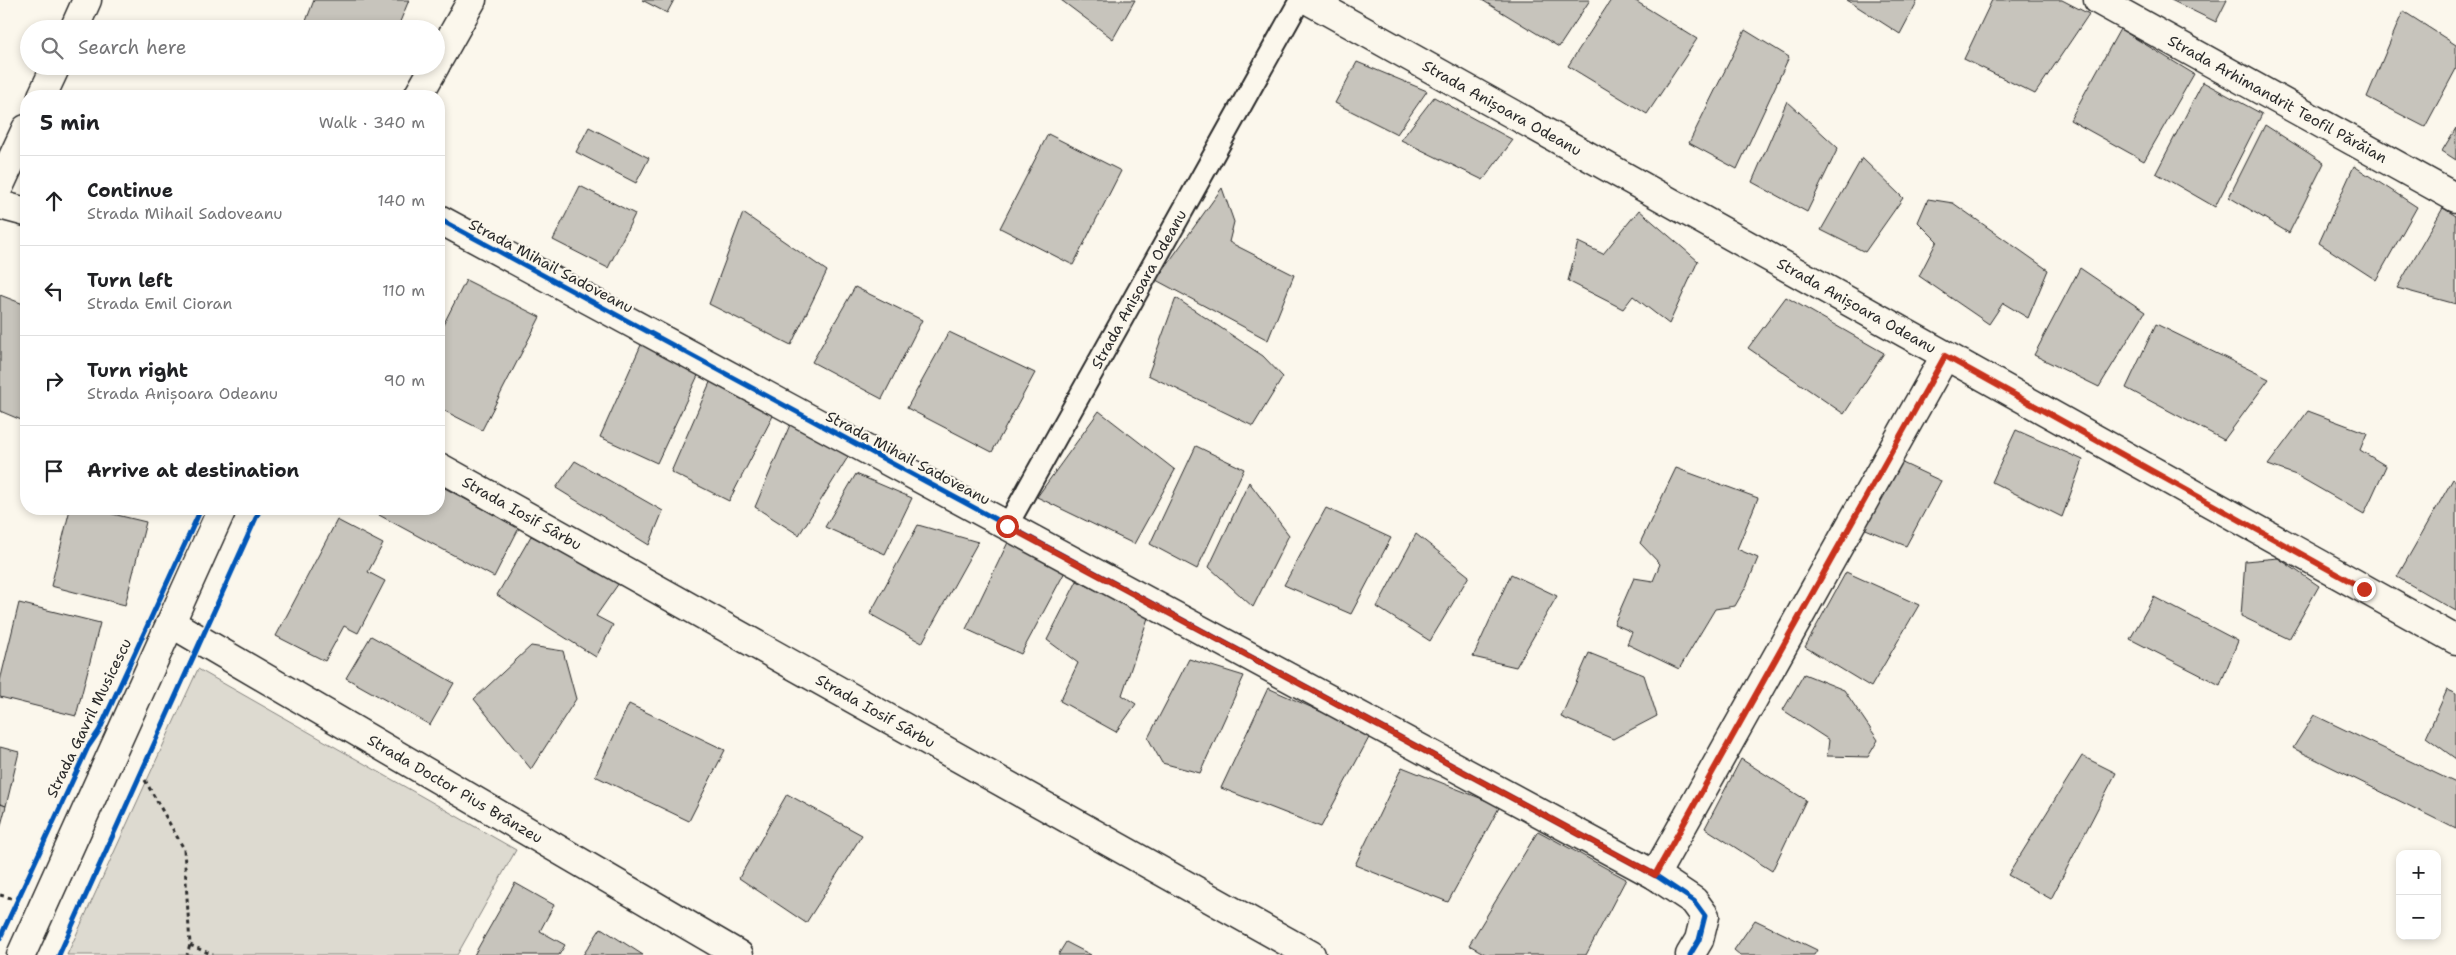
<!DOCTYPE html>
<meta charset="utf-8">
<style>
body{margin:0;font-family:"Shantell Sans",sans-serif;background:#f2f2f2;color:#202124}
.controls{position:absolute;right:15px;bottom:15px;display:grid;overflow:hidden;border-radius:10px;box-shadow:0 2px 8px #0003}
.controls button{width:45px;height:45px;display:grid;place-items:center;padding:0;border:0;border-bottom:1px solid #e0e0e0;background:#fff;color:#202124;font:25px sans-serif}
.stop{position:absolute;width:15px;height:15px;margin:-11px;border:4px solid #c8321e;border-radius:50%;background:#fff}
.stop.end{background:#c8321e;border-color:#fff;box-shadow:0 1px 5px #0008}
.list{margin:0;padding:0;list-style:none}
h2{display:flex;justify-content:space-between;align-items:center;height:65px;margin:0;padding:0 20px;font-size:21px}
h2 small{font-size:16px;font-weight:400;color:#757577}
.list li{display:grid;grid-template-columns:32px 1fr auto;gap:15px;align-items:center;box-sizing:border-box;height:90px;padding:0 20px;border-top:1px solid #e0e0e0}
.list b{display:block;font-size:19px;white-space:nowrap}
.list p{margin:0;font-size:16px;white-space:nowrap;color:#757577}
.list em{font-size:16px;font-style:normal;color:#757577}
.icon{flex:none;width:28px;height:28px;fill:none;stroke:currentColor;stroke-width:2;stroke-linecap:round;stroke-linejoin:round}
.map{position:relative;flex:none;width:2456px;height:955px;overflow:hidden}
.search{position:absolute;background:#fff;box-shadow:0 2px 8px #0003;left:20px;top:20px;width:425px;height:55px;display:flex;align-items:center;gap:12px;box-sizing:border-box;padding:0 18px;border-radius:28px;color:#757577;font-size:19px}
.panel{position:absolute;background:#fff;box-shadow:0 2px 8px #0003;left:20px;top:90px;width:425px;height:425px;border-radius:20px}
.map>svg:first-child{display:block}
.green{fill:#dddad0;stroke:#84827e}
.building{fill:#c7c4bc;stroke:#2b2b2b}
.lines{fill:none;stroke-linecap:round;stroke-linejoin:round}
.service-casing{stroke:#2b2b2b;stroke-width:24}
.minor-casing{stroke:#2b2b2b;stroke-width:31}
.tertiary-casing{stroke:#2b2b2b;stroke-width:31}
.path{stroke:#2b2b2b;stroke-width:3;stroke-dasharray:4 4;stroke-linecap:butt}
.service{stroke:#fbf7ec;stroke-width:20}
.minor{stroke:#fbf7ec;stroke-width:28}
.tertiary{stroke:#fbf7ec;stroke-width:28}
.cycleway-casing{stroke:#fbf7ec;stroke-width:8}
.cycleway{stroke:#0057b8;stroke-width:5}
.route{stroke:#c8321e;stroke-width:6}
.labels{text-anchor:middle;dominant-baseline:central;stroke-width:4.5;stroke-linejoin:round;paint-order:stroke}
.street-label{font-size:15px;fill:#2b2b2b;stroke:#fbf7ec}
</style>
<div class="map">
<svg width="2456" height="955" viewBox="0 0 2456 955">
<rect width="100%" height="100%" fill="#fbf7ec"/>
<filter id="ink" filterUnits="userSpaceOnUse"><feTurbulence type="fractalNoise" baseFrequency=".02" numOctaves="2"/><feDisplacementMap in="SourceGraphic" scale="10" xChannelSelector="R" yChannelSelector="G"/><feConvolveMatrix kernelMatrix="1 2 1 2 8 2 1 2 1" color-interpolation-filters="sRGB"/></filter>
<g filter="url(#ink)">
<!-- green -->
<polygon class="green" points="198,669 516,850 457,955 67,955"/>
<!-- building -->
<g class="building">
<polygon points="314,0 409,0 397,29 303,29"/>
<polygon points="642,0 674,0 667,13"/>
<polygon points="1061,0 1135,0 1113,39"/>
<polygon points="1482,0 1590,0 1559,47"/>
<polygon points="1611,0 1634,0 1697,39 1647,114 1568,66"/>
<polygon points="1847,0 1918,0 1900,34"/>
<polygon points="1992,0 2062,0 2089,14 2035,94 1964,59"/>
<polygon points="2171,0 2227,0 2216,22"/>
<polygon points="2403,11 2456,45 2456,69 2425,127 2367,97"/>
<polygon points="2120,29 2194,74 2144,161 2070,120"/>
<polygon points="1745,30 1789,57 1737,169 1689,143"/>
<polygon points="1357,62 1427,91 1397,134 1335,103"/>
<polygon points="341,66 353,66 351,71"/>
<polygon points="2203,82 2262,114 2215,207 2156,173"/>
<polygon points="1434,97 1513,140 1483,180 1401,140"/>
<polygon points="1787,101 1838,148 1807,212 1752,182"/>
<polygon points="2265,125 2324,163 2289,233 2229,197"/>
<polygon points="589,127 649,158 636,183 576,152"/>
<polygon points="2456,128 2456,160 2442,151"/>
<polygon points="1048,134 1121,171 1073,265 1000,228"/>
<polygon points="1862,158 1903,198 1865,252 1821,230"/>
<polygon points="2354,166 2417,207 2376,280 2319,243"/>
<polygon points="580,186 635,214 608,268 553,240"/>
<polygon points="1222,188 1234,222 1229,242 1294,275 1268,340 1156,280"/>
<polygon points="1928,199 1953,203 2048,270 2028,318 2003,303 1989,324 1919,276 1937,241 1918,222"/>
<polygon points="2443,208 2456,216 2456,304 2397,288"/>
<polygon points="1639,210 1698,261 1669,324 1633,296 1623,309 1568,281 1578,242 1603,254"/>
<polygon points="743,213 827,271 791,345 709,304"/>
<polygon points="2080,268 2145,312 2099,387 2034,355"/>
<polygon points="466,280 540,317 482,430 439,408 439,333"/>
<polygon points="855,287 922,320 882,399 812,362"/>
<polygon points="0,295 26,305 26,422 0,411"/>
<polygon points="1786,297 1884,353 1844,414 1748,348"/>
<polygon points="1176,298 1263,356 1283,377 1253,426 1148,375"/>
<polygon points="2156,324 2269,379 2224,440 2126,388"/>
<polygon points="949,332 1035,373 992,452 907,408"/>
<polygon points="645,336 701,369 657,463 600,437"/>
<polygon points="711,380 775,412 729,501 671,472"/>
<polygon points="1099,411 1175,470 1134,544 1037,497"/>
<polygon points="2308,411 2367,433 2360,450 2386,466 2364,514 2296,475 2268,465"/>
<polygon points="792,420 853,449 799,535 755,507"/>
<polygon points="2016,430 2083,460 2062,517 1992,482"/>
<polygon points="1196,446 1244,469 1197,569 1150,544"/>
<polygon points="1896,460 1941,481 1906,546 1861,527"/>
<polygon points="575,461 663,511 649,545 556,488"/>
<polygon points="1676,468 1758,498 1737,549 1758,558 1747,585 1735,606 1715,609 1679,669 1627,644 1632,632 1614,624 1634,578 1653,581 1660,564 1640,543"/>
<polygon points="856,474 912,498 885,554 825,527"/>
<polygon points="2453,479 2456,481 2456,611 2397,577"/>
<polygon points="1249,482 1289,535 1253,607 1209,567"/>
<polygon points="439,485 519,528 494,577 379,515 382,509 439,509"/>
<polygon points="1326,508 1391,538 1351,614 1284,585"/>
<polygon points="70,509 92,509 146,522 125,605 51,586"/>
<polygon points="337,520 383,544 368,572 385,581 358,633 344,626 325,661 276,636"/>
<polygon points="918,525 978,542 922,643 870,614"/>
<polygon points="1416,534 1469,576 1430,641 1377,607"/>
<polygon points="531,536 621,580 596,616 613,625 596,657 497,595"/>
<polygon points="1011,536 1067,568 1021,654 966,629"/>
<polygon points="2278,558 2319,586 2289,639 2241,616 2245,561"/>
<polygon points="1846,572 1919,605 1871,687 1805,647"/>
<polygon points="1511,574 1557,596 1516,667 1473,657"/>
<polygon points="1077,581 1149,615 1122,695 1136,704 1116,732 1060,701 1078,663 1047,640"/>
<polygon points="2154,597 2238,641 2220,685 2130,639"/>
<polygon points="19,603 100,623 76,716 0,697 0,681"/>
<polygon points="371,636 454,683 430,725 346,678"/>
<polygon points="531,646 563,651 576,699 531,769 474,699"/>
<polygon points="1589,653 1644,675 1657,716 1613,739 1561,717"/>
<polygon points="1189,659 1244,676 1200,773 1162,763 1148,738"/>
<polygon points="1804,674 1844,690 1878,740 1868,757 1827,756 1829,740 1783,710"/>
<polygon points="1268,688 1371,734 1321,827 1221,788"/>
<polygon points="2447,690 2456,694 2456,759 2426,737"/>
<polygon points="629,704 725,750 689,821 595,776"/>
<polygon points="2314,715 2456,783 2456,829 2293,748"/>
<polygon points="0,747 19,752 6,806 0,804"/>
<polygon points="2082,756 2116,773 2051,899 2008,875"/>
<polygon points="1741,759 1806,800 1772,871 1705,828"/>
<polygon points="1402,767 1500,806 1448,902 1355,865"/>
<polygon points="787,794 862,835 806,923 739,878"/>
<polygon points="0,804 6,806 0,829"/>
<polygon points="1538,831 1626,879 1586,955 1487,955 1469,945"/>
<polygon points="515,883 554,905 540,931 565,945 559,955 474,955"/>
<polygon points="1755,920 1817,950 1814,955 1740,955 1734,950"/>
<polygon points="601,928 643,955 583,955"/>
<polygon points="1066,942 1091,955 1058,955"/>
</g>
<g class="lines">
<defs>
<g id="service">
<path id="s1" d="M 1007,526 L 1300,0"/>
</g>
<g id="minor">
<path id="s2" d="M 1308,0 L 2456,640"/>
<path id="s3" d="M 2098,0 L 2456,198"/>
<polyline points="74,29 87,0"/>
<polyline points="42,96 56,66"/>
<polyline points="0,185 26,129"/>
<polyline points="0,205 26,212"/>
<polyline points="439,219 1655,875 1694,901 1705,916 1699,940 1690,955"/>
<path id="s4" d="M 439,467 L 1311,955"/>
<path id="s5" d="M 171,623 L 739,955"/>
<polyline points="1655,875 1945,356"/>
</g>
<g id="tertiary">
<polyline points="436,64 472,0"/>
<polyline points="418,96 435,66"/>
<polyline points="21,955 222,509"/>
</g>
</defs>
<!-- service casing -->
<use href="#service" class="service-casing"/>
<!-- minor casing -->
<use href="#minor" class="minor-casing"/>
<!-- tertiary casing -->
<use href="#tertiary" class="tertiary-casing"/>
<!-- path -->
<g class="path">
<polyline points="141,773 184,849 190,945 187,955"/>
<polyline points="0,895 11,898"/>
<polyline points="190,945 213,955"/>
</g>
<!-- service -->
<use href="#service" class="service"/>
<!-- minor -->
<use href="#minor" class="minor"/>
<!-- tertiary -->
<use href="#tertiary" class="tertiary"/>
<defs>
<g id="cycleway">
<polyline points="439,219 1655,875 1694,901 1705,916 1699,940 1690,955"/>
<polyline points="0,938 88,747 99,731 201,509"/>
<polyline points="59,955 260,509"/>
</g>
</defs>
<!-- cycleway casing -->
<use href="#cycleway" class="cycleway-casing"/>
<!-- cycleway -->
<use href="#cycleway" class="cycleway"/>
</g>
</g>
<g class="lines" filter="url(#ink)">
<!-- route -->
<polyline class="route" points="1007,526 1655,875 1945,356 2364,589"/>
</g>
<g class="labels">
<!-- street labels -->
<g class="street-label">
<text stroke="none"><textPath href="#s3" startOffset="205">Strada Arhimandrit Teofil Părăian</textPath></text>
<text stroke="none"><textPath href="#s2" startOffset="222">Strada Anișoara Odeanu</textPath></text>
<text transform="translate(551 266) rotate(28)">Strada Mihail Sadoveanu</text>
<text stroke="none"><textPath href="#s1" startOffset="271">Strada Anișoara Odeanu</textPath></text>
<text stroke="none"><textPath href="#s2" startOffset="628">Strada Anișoara Odeanu</textPath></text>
<text transform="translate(908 458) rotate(28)">Strada Mihail Sadoveanu</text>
<text stroke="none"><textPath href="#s4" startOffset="95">Strada Iosif Sârbu</textPath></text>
<text stroke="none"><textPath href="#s4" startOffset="500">Strada Iosif Sârbu</textPath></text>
<text transform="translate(89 718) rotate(-64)">Strada Gavril Musicescu</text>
<text stroke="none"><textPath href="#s5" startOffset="329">Strada Doctor Pius Brânzeu</textPath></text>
</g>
</g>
</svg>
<div class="controls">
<button>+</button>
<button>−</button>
</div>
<div class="stop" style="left:1007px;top:526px"></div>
<div class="stop end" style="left:2364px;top:589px"></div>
<div class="search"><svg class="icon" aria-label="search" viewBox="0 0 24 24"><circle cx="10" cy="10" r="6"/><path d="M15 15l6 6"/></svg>Search here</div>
<section class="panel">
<h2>5 min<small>Walk · 340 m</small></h2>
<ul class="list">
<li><svg class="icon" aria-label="ahead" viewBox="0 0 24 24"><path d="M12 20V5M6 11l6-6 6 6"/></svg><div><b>Continue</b><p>Strada Mihail Sadoveanu</p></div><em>140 m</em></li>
<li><svg class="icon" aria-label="left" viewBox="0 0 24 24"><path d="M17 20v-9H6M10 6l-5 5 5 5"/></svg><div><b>Turn left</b><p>Strada Emil Cioran</p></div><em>110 m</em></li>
<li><svg class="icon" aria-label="right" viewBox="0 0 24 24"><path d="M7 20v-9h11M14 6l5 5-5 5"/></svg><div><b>Turn right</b><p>Strada Anișoara Odeanu</p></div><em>90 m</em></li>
<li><svg class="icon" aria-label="arrive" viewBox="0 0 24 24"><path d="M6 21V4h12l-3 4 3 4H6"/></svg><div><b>Arrive at destination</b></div></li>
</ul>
</section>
</div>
